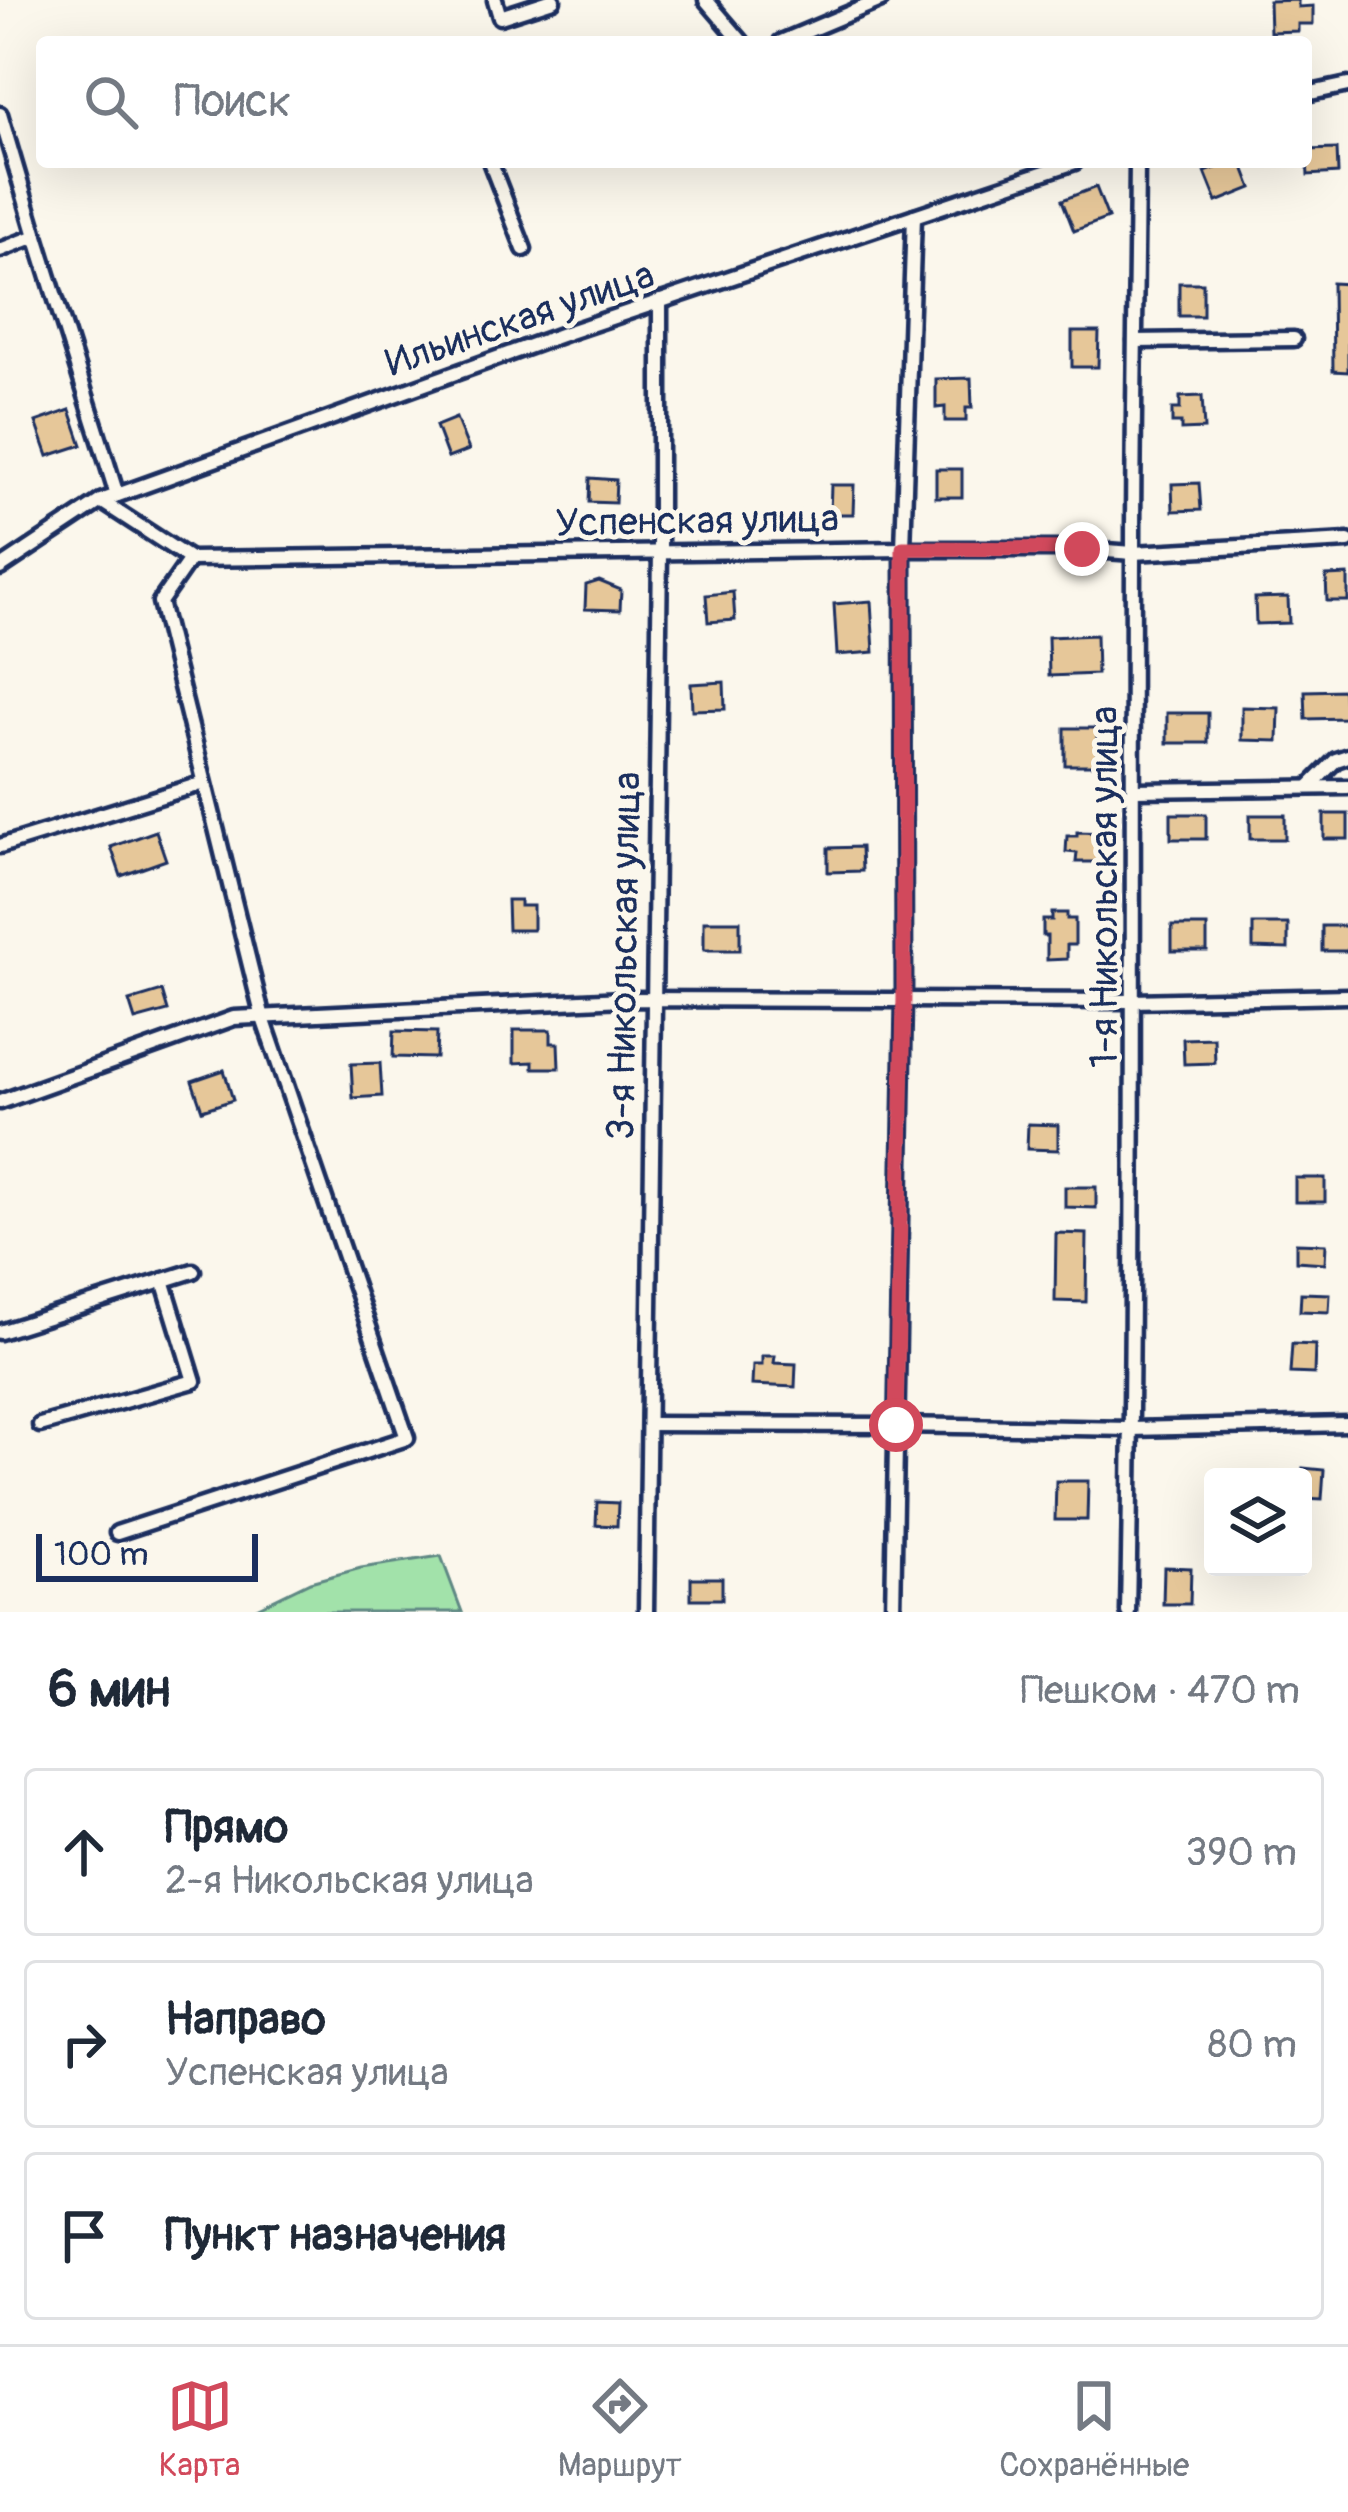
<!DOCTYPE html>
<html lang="ru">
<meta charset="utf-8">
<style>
body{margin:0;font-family:Pangolin,sans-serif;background:#f2f2f3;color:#1f2937}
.controls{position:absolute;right:36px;bottom:36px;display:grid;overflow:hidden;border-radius:12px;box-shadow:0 12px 48px #0002}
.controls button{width:108px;height:108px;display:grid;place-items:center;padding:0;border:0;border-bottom:3px solid #e0e1e3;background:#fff;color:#1f2937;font:60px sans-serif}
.scale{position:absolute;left:36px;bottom:30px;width:222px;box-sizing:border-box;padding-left:12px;border:6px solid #1b2f5e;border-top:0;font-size:33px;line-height:42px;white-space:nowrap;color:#1b2f5e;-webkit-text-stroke:9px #fbf7ec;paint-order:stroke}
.stop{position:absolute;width:36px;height:36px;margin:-27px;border:9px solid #d1495b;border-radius:50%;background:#fff}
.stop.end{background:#d1495b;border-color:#fff;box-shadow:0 3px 12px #0008}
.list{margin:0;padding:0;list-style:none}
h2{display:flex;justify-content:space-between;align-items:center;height:156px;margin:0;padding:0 48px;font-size:51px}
h2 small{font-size:39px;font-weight:400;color:#747a83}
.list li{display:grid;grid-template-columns:78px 1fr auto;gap:36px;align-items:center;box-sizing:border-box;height:168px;margin:0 24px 24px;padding:0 24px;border:3px solid #e0e1e3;border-radius:12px}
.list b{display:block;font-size:45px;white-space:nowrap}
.list p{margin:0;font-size:39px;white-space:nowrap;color:#747a83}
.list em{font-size:39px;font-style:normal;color:#747a83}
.icon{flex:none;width:66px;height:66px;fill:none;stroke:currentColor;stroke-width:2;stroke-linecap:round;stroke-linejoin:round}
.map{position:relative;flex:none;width:1348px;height:1612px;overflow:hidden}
.search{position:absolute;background:#fff;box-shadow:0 12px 48px #0002;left:36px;right:36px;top:36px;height:132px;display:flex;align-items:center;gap:30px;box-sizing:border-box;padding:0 42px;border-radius:12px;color:#747a83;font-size:45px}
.sheet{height:732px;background:#fff}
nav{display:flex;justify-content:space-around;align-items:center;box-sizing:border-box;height:168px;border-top:3px solid #e0e1e3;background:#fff;font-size:33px;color:#747a83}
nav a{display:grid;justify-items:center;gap:6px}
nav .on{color:#d1495b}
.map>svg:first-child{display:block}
.green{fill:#a2e2aa;stroke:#5e8884;stroke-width:3}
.building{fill:#e6c799;stroke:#1b2f5e;stroke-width:3}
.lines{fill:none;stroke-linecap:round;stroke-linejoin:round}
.street-casing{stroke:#1b2f5e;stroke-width:21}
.street{stroke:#fbf7ec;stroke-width:12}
.route{stroke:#d1495b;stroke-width:15}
.labels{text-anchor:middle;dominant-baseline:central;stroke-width:10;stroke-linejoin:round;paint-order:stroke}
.street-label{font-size:39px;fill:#1b2f5e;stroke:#fbf7ec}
</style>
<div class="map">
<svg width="1348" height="1612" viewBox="0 0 1348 1612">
<rect width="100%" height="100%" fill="#fbf7ec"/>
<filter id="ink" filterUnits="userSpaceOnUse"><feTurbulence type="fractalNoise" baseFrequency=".00833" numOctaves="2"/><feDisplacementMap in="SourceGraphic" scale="24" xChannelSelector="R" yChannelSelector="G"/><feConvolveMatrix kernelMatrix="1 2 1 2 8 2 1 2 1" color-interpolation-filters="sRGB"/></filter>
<g filter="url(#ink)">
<!-- green -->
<polygon class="green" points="441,1556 462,1612 248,1612 310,1582 361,1568"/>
<!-- building -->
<g class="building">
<polygon points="1298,0 1298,7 1313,6 1313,24 1298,24 1298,31 1270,32 1269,1"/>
<polygon points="1337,149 1338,173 1308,175 1306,150"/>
<polygon points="1232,162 1242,162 1252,188 1217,202 1205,172"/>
<polygon points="1096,187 1108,218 1074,231 1062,200"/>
<rect x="1179" y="283" width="24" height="33"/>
<polygon points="1332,283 1348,284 1348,372 1333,371"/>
<polygon points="1072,332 1099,332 1098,367 1072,367"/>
<polygon points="971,378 972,408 966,408 966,421 945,421 945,407 936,408 936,379"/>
<polygon points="1202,396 1204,429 1181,430 1181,423 1172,423 1172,409 1180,409 1180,397"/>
<polygon points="70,410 82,445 48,456 36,422"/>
<polygon points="456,418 469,450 448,458 436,426"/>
<rect x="936" y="469" width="26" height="28"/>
<polygon points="590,478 616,480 615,503 589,502"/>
<polygon points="1199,483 1201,510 1173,511 1172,484"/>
<polygon points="831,485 854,485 853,514 830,514"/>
<polygon points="1348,575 1348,601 1327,601 1326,576"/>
<polygon points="599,581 621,590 620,610 585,609 586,585"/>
<polygon points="733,592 735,620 708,622 706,595"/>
<polygon points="1288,597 1289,623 1256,624 1255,598"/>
<polygon points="871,601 874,652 837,655 834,604"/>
<polygon points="1096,635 1097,674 1049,676 1048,637"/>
<polygon points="724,682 725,709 692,710 691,684"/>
<polygon points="1344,690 1345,718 1306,719 1305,691"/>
<polygon points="1242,707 1279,708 1278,741 1242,740"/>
<rect x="1167" y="713" width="41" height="30"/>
<rect x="1065" y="728" width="32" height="37"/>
<rect x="1171" y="814" width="35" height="25"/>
<rect x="1324" y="814" width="24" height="25"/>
<rect x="1250" y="815" width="35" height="24"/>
<polygon points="156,831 166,860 121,876 111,847"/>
<polygon points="1077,832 1107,833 1106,862 1076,862 1077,853 1066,852 1067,836 1077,836"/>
<polygon points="861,847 862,871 828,872 828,848"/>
<polygon points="507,900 520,900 520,906 533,906 533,930 508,930"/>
<polygon points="1052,913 1067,913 1067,919 1075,919 1075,945 1067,945 1067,959 1047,960 1047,936 1043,936 1043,920 1052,920"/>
<rect x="704" y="921" width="36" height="29"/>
<polygon points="1253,924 1288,924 1288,949 1253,948"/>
<rect x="1172" y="926" width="35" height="25"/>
<rect x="1322" y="926" width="26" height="25"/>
<polygon points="162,991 168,1011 135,1020 129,1001"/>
<polygon points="514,1030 551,1030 551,1043 558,1043 559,1068 533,1068 533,1062 514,1063"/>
<polygon points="394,1031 437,1032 436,1058 393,1057"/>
<polygon points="1214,1038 1215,1063 1184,1064 1183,1039"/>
<polygon points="380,1063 382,1096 353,1098 351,1064"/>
<polygon points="224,1070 233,1100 202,1110 192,1081"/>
<polygon points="1028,1124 1058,1125 1058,1150 1027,1149"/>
<rect x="1295" y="1178" width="30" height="24"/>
<polygon points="1065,1187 1096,1187 1096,1208 1065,1207"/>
<polygon points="1056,1233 1087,1234 1086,1302 1055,1301"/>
<polygon points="1296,1243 1326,1244 1325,1263 1296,1261"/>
<polygon points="1301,1293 1330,1294 1329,1312 1300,1311"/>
<polygon points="1292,1344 1315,1345 1314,1374 1290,1373"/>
<polygon points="762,1356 775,1356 774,1363 796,1364 795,1387 752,1385 753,1365 762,1365"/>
<polygon points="1303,1468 1324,1470 1322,1499 1303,1498"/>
<polygon points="1056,1481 1088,1481 1087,1520 1055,1520"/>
<polygon points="597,1502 618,1503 617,1526 596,1525"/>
<polygon points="1164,1567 1191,1568 1190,1604 1163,1604"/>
<rect x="691" y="1578" width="31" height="21"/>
</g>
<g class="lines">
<defs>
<g id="street">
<polyline points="495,0 500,17 553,0"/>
<polyline points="706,0 742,42"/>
<polyline points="781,42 881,0"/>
<polyline points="1306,94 1348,85"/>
<polyline points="0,114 36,236"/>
<polyline points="496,162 491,164 524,249"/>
<polyline points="0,250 36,236 117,495"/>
<polyline points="1135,341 1294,339"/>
<polyline points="101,501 190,559"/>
<polyline points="190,559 903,549 1081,549 1133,553 1348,541"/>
<polyline points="0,568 101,501 569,332 1075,162"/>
<polyline points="1309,787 1336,760 1348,756"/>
<polyline points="1135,790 1348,787"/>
<polyline points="0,846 204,783"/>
<polyline points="0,1102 234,1018 623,999 1133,1001 1348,996"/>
<polyline points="0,1332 193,1271"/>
<polyline points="649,1424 896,1425 1131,1429 1348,1424"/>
<polyline points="40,1425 194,1381 163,1280"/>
<polyline points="117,1533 407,1438 263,1018 160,602 190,559"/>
<polyline points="646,1612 660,552 660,301"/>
<polyline points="893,1612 904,999 903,549 914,216"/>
<path d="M 1128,1612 C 1135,1259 1132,905 1133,552 C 1133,422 1136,292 1137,162"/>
</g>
</defs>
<!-- street casing -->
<use href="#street" class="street-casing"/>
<!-- street -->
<use href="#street" class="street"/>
</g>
</g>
<g class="lines" filter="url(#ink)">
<!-- route -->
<polyline class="route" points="896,1425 904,998 903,548 1082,549"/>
</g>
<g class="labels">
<!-- street labels -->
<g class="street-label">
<text transform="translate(520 319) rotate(-19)">Ильинская улица</text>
<text transform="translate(697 521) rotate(-1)">Успенская улица</text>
<text transform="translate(1104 887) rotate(-90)">1-я Никольская улица</text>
<text transform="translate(624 956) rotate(-89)">3-я Никольская улица</text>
</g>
</g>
</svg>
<div class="controls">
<button><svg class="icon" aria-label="layers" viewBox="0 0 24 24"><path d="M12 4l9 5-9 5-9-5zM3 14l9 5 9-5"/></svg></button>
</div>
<div class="scale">100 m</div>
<div class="stop" style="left:896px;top:1425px"></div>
<div class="stop end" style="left:1082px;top:549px"></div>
<div class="search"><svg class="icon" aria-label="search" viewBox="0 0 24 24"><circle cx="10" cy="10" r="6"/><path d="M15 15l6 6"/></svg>Поиск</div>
</div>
<section class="sheet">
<h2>6 мин<small>Пешком · 470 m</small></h2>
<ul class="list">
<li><svg class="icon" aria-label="ahead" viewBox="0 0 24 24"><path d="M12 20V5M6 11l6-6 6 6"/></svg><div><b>Прямо</b><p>2-я Никольская улица</p></div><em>390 m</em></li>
<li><svg class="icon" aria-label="right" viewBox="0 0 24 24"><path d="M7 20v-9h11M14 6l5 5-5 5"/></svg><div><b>Направо</b><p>Успенская улица</p></div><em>80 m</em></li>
<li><svg class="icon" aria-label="arrive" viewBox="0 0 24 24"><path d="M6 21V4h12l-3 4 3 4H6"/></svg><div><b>Пункт назначения</b></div></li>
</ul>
</section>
<nav>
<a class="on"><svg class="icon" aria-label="map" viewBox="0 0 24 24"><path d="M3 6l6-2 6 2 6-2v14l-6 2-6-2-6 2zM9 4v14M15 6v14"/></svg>Карта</a>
<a><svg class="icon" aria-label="directions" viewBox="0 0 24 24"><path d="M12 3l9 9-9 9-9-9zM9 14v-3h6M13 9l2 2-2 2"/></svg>Маршрут</a>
<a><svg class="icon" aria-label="saved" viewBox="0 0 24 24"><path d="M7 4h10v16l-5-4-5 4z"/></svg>Сохранённые</a>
</nav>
